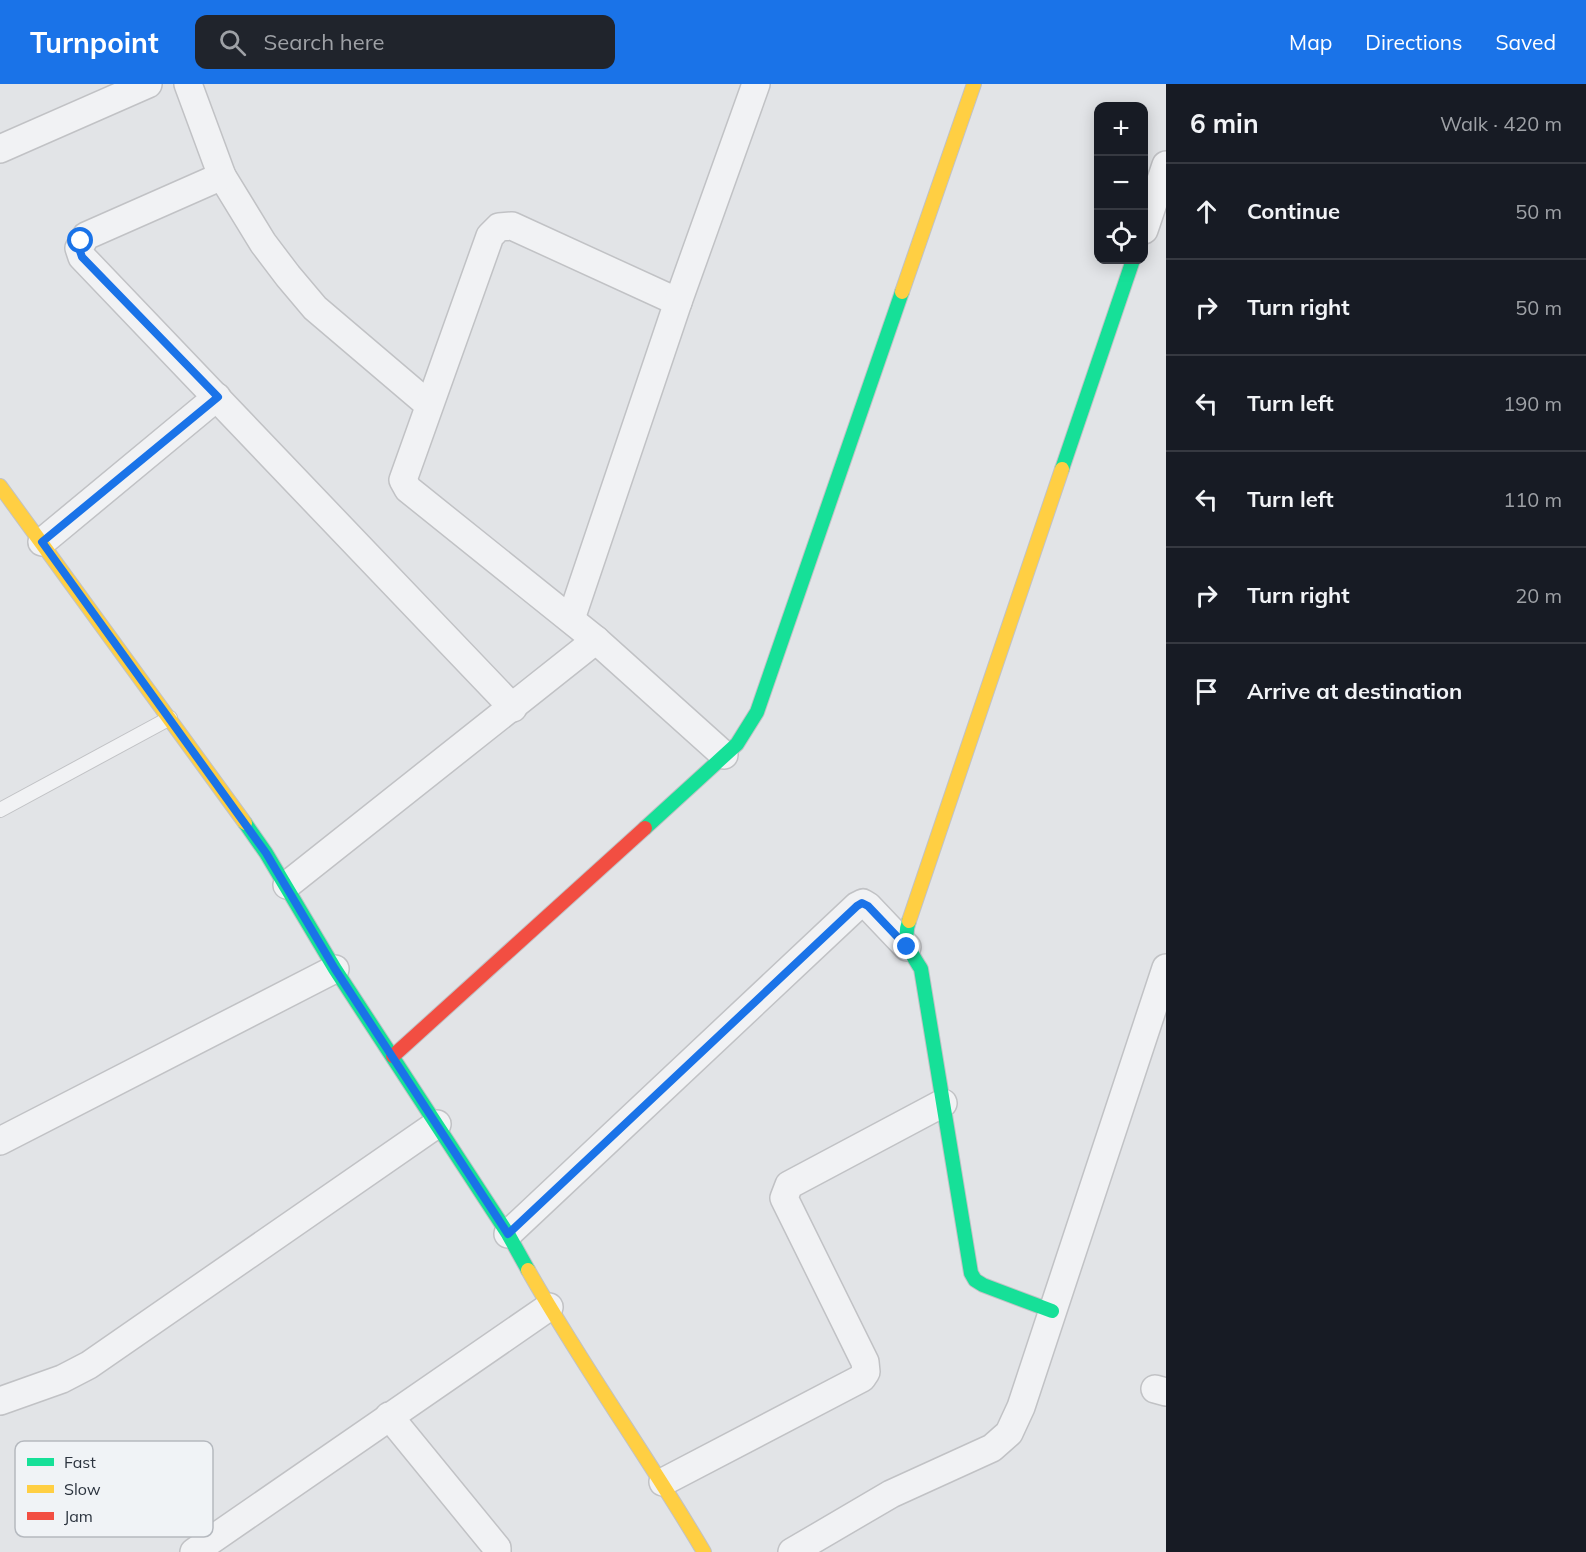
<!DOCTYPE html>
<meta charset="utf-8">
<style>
body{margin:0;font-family:Mulish,sans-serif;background:#20242c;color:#f1f3f6}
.controls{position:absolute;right:18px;top:18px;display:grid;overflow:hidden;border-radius:12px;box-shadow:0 3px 15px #0003}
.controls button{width:54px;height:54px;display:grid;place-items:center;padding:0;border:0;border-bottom:2px solid #363941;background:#171b24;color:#f1f3f6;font:30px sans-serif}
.stop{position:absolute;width:18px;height:18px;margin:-14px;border:4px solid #1a73e8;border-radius:50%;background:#fff}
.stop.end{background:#1a73e8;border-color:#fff;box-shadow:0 2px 6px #0008}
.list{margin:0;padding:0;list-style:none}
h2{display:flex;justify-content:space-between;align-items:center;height:78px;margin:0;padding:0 24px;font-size:26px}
h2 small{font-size:20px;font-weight:400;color:#9ea1a6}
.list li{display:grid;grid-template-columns:39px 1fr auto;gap:18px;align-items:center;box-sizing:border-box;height:96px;padding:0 24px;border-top:2px solid #363941}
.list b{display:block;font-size:22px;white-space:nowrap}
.list em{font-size:20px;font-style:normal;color:#9ea1a6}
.icon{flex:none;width:33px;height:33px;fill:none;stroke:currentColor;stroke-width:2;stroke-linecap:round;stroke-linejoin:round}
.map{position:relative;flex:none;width:1166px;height:1468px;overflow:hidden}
header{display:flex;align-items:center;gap:36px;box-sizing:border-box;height:84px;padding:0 30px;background:#1a73e8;color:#fff}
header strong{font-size:28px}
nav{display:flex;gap:33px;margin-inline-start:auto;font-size:21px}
.search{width:420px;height:54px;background:#20242c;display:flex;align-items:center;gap:15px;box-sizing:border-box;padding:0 21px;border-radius:12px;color:#9ea1a6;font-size:22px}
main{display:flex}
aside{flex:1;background:#171b24}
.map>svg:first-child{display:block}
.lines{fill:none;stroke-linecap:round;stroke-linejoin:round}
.lane-casing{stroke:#c1c2c5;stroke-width:16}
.street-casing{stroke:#c1c2c5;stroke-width:30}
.fast-casing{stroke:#c1c2c5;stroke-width:16}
.slow-casing{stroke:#c1c2c5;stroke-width:16}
.jam-casing{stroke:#c1c2c5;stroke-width:16}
.lane{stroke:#f1f2f4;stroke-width:14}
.street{stroke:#f1f2f4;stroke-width:27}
.fast{stroke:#16e098;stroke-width:14}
.slow{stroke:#ffcf43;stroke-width:14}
.jam{stroke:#f24e42;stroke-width:14}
.route{stroke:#1a73e8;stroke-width:8}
.key{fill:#f0f3f6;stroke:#b5b9bf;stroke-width:1.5}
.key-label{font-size:16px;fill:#2b333e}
</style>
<header>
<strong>Turnpoint</strong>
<div class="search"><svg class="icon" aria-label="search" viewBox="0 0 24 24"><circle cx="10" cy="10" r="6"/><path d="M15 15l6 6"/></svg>Search here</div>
<nav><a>Map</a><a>Directions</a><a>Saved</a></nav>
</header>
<main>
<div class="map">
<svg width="1166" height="1468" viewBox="0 0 1166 1468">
<rect width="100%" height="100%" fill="#e2e4e7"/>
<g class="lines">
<defs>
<polyline id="lane" points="0,726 170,634"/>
<g id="street">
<polyline points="188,0 222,92 263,159 288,192 315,224 429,321"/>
<polyline points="0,65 148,0"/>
<polyline points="222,92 86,152 79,164 82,173 513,624"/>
<polyline points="1144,146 1166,81"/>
<polyline points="678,218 512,142 499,143 490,152 403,396 408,405 596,556 724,671"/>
<polyline points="42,458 217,313"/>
<polyline points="571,535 678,218 756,0"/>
<polyline points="287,801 596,556"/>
<polyline points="0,1057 335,885"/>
<polyline points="508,1150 857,822 863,819 868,822 907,863"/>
<polyline points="1155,1305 1166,1308"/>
<polyline points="0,1317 62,1295 89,1281 437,1040"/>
<polyline points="389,1332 497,1464 497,1468"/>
<polyline points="663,1398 862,1294 866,1288 865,1278 784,1114 789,1101 943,1019"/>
<polyline points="194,1468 549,1223"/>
<polyline points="792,1468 891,1410 992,1364 1009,1349 1021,1323 1166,884"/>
</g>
<g id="fast">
<polyline points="1062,385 1133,176"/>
<polyline points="245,739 266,769 335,885 508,1150 528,1186"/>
<polyline points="645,744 737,660 757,628 902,208"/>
<path d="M 909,837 C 902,857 911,869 921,885 L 971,1189 L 975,1196 L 983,1201 L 1052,1227"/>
</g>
<g id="slow">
<polyline points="902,208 974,0"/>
<polyline points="0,402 245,739"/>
<polyline points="909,837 1062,385"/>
<path d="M 528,1186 C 583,1283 648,1373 704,1468"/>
</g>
<polyline id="jam" points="393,972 645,744"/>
</defs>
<!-- lane casing -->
<use href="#lane" class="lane-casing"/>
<!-- street casing -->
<use href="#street" class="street-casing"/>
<!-- fast casing -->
<use href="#fast" class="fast-casing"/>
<!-- slow casing -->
<use href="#slow" class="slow-casing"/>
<!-- jam casing -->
<use href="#jam" class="jam-casing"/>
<!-- lane -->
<use href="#lane" class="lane"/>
<!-- street -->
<use href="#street" class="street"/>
<!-- fast -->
<use href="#fast" class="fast"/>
<!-- slow -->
<use href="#slow" class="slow"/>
<!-- jam -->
<use href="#jam" class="jam"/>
</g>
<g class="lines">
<!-- route -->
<polyline class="route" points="81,157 79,164 82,173 218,313 42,458 266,769 335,885 508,1150 857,822 862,819 868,822 907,863"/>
</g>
<!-- legend -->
<rect x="15" y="1357" width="198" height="96" rx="9" class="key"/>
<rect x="27" y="1374" width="27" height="8" fill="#16e098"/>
<rect x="27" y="1401" width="27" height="8" fill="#ffcf43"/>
<rect x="27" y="1428" width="27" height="8" fill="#f24e42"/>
<g class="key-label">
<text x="64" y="1384">Fast</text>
<text x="64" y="1411">Slow</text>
<text x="64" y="1438">Jam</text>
</g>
</svg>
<div class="controls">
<button>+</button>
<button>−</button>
<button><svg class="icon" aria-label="locate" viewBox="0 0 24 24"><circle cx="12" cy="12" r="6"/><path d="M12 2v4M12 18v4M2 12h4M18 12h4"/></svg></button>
</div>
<div class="stop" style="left:81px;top:157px"></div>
<div class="stop end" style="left:907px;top:863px"></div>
</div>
<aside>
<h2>6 min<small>Walk · 420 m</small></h2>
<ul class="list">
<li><svg class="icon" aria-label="ahead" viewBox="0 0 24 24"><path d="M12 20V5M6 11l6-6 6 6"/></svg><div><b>Continue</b></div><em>50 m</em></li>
<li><svg class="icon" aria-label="right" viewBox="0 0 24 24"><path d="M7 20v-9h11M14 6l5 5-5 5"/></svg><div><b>Turn right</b></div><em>50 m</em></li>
<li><svg class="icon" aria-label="left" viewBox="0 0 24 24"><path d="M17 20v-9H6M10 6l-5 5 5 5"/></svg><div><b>Turn left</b></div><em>190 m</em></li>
<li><svg class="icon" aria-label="left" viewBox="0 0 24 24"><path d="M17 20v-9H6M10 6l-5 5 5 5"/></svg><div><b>Turn left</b></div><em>110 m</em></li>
<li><svg class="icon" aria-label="right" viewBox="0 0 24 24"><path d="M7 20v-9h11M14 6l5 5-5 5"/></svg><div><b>Turn right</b></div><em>20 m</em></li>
<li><svg class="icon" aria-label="arrive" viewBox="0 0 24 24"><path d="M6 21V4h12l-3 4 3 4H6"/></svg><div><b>Arrive at destination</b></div></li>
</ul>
</aside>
</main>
